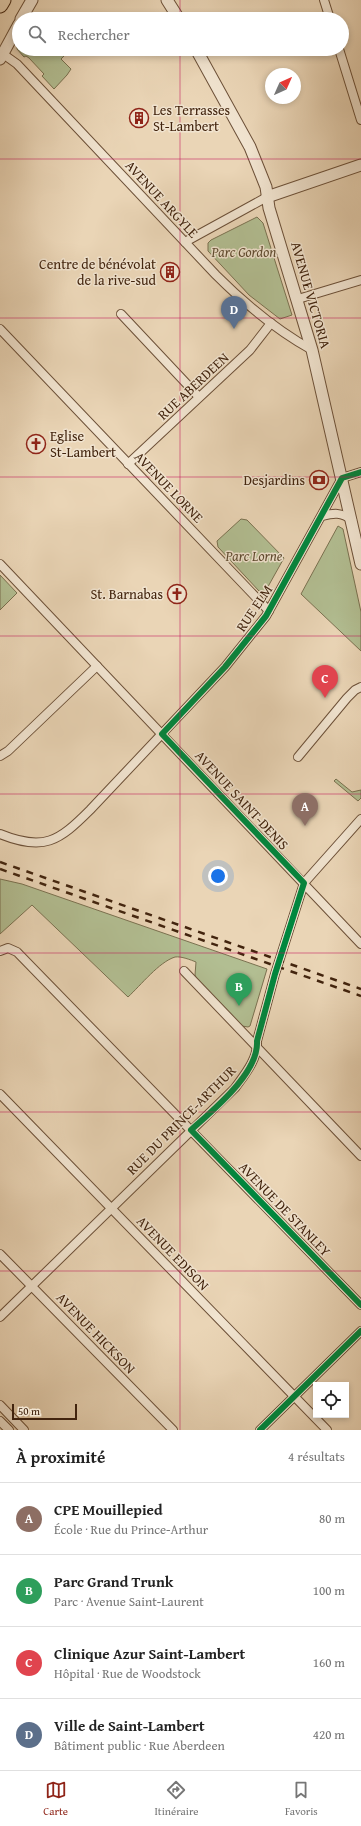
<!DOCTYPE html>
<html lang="fr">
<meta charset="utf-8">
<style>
body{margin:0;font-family:"Gentium Book Plus",serif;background:#f2f2f2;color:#222}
.controls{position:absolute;right:12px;bottom:12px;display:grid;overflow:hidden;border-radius:0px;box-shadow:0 2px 6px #0003}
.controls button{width:36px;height:36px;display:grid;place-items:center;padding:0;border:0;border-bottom:1px solid #e0e0e0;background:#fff;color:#222;font:20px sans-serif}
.compass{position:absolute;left:265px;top:68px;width:36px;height:36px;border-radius:50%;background:#fff;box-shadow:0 2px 6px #0003;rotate:45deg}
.scale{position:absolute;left:12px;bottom:10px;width:65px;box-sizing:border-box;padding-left:4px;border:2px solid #42240e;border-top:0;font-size:11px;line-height:14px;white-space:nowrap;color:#42240e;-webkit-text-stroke:3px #f1e4d0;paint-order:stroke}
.you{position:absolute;left:218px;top:876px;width:14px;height:14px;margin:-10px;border:3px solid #fff;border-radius:50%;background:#1a73e8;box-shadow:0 0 0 6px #1a73e833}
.badge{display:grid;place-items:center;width:26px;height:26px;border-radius:50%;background:#8f2418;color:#fff;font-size:13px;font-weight:700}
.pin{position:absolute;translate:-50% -33px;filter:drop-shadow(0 1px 2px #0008)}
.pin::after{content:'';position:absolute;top:21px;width:14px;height:12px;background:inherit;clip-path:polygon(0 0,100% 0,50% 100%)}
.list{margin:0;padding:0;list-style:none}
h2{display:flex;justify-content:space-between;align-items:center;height:52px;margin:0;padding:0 16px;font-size:17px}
h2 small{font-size:13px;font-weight:400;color:#767676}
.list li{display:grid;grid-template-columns:26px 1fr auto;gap:12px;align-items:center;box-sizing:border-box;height:72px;padding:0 16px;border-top:1px solid #e0e0e0}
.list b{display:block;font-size:15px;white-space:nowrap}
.list p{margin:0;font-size:13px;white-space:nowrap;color:#767676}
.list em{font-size:13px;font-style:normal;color:#767676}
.icon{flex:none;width:22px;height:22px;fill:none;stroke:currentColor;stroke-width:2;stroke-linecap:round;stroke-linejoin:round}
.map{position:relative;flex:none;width:361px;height:1430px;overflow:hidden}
.search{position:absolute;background:#fff;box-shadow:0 2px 6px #0003;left:12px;right:12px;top:12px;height:44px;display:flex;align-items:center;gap:10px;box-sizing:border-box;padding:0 14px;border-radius:22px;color:#767676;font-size:15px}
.sheet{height:340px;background:#fff}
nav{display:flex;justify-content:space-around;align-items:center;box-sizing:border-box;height:56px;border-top:1px solid #e0e0e0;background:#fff;font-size:11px;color:#767676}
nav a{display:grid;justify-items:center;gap:2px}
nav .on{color:#8f2418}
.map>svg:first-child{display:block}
.green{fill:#b2be92;stroke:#7a7150}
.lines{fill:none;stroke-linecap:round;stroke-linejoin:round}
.minor-casing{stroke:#6c5038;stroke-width:10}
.tertiary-casing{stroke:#6c5038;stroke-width:13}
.motorway-casing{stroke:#42240e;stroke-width:17}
.minor{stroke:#f1e4d0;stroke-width:8}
.tertiary{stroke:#f1e4d0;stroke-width:11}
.motorway{stroke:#ead5b6;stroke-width:15}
.rail{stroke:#42240e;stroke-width:2.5;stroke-dasharray:7 7;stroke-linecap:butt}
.cycleway-casing{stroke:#f1e4d0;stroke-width:8}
.cycleway{stroke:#00873e;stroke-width:6}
.grid{fill:none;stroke:#c2185b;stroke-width:1;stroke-opacity:0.55}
.labels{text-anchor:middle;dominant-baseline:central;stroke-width:3;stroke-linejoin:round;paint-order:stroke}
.poi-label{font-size:14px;fill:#42240e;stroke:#f1e4d0;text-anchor:end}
.street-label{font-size:14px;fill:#42240e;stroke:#f1e4d0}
.park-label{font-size:14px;font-style:italic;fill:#5e4a2f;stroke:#f1e4d0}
</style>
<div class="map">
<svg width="361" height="1430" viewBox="0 0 361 1430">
<rect width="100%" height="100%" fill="#ead5b6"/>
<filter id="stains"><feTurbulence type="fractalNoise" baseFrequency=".005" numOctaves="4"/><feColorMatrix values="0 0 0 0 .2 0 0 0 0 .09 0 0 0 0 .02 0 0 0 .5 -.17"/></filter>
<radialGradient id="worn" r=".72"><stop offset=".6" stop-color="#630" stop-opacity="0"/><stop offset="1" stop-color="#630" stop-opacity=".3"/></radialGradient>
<!-- green -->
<g class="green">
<polygon points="19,41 19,49 57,49 64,56 61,59 71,69 67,75 54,89 42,76 44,74 29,58 26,56 24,57 17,49 17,46"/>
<polygon points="257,217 263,223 292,315 280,319 249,295 208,251 208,243 211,240"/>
<polygon points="241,519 247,520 284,558 265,592 259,591 218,547 217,541"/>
<polygon points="338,526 343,529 361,612 361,651 301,594"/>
<polygon points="0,575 17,593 0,610"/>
<polygon points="336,779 352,792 361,790 361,798 358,801 334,781"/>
<path d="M 0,879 L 22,884 L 267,969 L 250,1026 L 248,1027 L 242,1026 L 197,980 L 195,975 L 196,962 C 191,960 181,956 175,957 C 159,962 141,985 128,997 L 32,905 L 0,934 Z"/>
</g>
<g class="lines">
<defs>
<g id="minor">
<polyline points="324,0 330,19"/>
<polyline points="339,49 361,120"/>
<path d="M 3,54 L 17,64 L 216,275 C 245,304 276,330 312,350"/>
<polyline points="185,242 267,197"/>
<polyline points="298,299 361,280"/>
<polyline points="121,314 199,397"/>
<polyline points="0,329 269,611"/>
<polyline points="128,464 250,350 271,323"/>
<path d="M 322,516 C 334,513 341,512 352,520"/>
<polyline points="0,564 361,944"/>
<polyline points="0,756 8,751 97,666"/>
<polyline points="298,757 347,698 355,690 361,687"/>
<path d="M 0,834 C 44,852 59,841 90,810 L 225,667 L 266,616 L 342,478 L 361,472"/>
<polyline points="0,951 8,948 17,952 361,1305"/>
<polyline points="184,971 361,1156"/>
<polyline points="0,1094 327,1430"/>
<polyline points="0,1254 173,1430"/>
<path d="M 0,1317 L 235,1088 C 245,1074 258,1059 257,1041 L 275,974 L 304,883 L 361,819"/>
<polyline points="0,1405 24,1430"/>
<polyline points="0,1421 9,1430"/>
<polyline points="260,1430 361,1331"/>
</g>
<g id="tertiary">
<polyline points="167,0 179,19"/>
<polyline points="21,19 32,0"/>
<polyline points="196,49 250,147 266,187 269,208 312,350 361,564"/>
<polyline points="0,59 19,24"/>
<polyline points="267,197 361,165"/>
</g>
<polyline id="motorway" points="0,5 3,0"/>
</defs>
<!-- minor casing -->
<use href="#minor" class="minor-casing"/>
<!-- tertiary casing -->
<use href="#tertiary" class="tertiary-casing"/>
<!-- motorway casing -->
<use href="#motorway" class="motorway-casing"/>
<!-- minor -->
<use href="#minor" class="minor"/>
<!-- tertiary -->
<use href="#tertiary" class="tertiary"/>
<!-- motorway -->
<use href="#motorway" class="motorway"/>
<!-- rail -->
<g class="rail">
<polyline points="0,862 361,989"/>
<polyline points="0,869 361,996"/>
</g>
<defs>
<g id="cycleway">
<path d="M 361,472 L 342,478 L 266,616 L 225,667 L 162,734 L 304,883 L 275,974 L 257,1041 C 259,1073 213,1110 191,1130 L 361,1305"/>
<polyline points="260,1430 361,1331"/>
</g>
</defs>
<!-- cycleway casing -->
<use href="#cycleway" class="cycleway-casing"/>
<!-- cycleway -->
<use href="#cycleway" class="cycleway"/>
</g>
<!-- grid -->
<path class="grid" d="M 180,0 L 180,19M 180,49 L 180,1430M 0,159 L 361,159M 0,318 L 361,318M 0,477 L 361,477M 0,636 L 361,636M 0,794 L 361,794M 0,953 L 361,953M 0,1112 L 361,1112M 0,1271 L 361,1271"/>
<!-- icons -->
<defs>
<symbol id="building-ring" viewBox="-11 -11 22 22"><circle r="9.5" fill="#f1e4d0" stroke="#8f2418" stroke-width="1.5"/><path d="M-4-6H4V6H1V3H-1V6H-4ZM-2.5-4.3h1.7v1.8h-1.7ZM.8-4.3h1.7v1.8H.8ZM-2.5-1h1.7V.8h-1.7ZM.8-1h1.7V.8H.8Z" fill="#8f2418"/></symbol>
<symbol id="church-ring" viewBox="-11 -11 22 22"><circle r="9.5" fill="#f1e4d0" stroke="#8f2418" stroke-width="1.5"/><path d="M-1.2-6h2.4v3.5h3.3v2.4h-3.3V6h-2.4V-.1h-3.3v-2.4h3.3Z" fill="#8f2418"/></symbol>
<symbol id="bank-ring" viewBox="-11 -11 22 22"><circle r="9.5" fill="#f1e4d0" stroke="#8f2418" stroke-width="1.5"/><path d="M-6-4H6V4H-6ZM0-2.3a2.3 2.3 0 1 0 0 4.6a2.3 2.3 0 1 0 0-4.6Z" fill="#8f2418"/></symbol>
</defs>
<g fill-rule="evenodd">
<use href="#building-ring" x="128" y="107" width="22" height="22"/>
<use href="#building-ring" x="159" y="261" width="22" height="22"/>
<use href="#church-ring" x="25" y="433" width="22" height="22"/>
<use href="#bank-ring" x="308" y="469" width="22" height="22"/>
<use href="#church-ring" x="166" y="583" width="22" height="22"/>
</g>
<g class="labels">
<!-- poi labels -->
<g class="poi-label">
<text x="153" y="110" text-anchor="start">Les Terrasses<tspan x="153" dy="16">St-Lambert</tspan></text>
<text x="156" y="264">Centre de bénévolat<tspan x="156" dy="16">de la rive-sud</tspan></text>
<text x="50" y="436" text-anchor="start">Eglise<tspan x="50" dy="16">St-Lambert</tspan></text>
<text x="305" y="480">Desjardins</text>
<text x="163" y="594">St. Barnabas</text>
</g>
<!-- street labels -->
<g class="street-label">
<text transform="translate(162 199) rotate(47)">AVENUE ARGYLE</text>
<text transform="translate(311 295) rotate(74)">AVENUE VICTORIA</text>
<text transform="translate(193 386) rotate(-43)">RUE ABERDEEN</text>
<text transform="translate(169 487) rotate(46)">AVENUE LORNE</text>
<text transform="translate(254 608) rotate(-56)">RUE ELM</text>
<text transform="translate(242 800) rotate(47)">AVENUE SAINT-DENIS</text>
<text transform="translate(181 1120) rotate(-45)">RUE DU PRINCE-ARTHUR</text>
<text transform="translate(285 1209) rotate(46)">AVENUE DE STANLEY</text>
<text transform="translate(173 1253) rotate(46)">AVENUE EDISON</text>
<text transform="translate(96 1333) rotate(46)">AVENUE HICKSON</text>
</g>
<!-- park labels -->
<g class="park-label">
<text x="244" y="252">Parc Gordon</text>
<text x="254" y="556">Parc Lorne</text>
</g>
</g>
<rect width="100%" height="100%" filter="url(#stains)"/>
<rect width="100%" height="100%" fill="url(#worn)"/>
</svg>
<div class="controls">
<button><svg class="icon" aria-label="locate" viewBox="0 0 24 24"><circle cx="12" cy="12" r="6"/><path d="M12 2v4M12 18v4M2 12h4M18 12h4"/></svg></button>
</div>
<svg class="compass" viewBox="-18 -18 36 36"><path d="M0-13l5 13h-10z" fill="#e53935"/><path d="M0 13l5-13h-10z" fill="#767676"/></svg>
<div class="scale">50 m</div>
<div class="you"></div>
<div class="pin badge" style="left:305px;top:826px;background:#8d6e63">A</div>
<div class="pin badge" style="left:239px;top:1006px;background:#2e9e5b">B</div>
<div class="pin badge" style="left:325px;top:698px;background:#e0444e">C</div>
<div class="pin badge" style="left:234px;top:329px;background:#5c6f8a">D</div>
<div class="search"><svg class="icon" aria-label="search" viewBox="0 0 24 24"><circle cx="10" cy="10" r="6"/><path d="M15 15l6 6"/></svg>Rechercher</div>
</div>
<section class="sheet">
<h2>À proximité<small>4 résultats</small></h2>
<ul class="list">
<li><span class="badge" style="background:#8d6e63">A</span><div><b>CPE Mouillepied</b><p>École · Rue du Prince-Arthur</p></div><em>80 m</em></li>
<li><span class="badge" style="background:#2e9e5b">B</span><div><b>Parc Grand Trunk</b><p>Parc · Avenue Saint-Laurent</p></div><em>100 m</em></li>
<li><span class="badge" style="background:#e0444e">C</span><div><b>Clinique Azur Saint-Lambert</b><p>Hôpital · Rue de Woodstock</p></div><em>160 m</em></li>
<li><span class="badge" style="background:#5c6f8a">D</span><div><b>Ville de Saint-Lambert</b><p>Bâtiment public · Rue Aberdeen</p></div><em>420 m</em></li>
</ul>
</section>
<nav>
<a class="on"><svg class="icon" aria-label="map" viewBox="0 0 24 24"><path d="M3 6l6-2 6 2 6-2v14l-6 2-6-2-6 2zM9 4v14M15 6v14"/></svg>Carte</a>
<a><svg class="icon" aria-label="directions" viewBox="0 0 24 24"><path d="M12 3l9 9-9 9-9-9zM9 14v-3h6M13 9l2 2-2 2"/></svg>Itinéraire</a>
<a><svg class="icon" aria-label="saved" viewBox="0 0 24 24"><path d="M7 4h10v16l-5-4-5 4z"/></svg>Favoris</a>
</nav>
